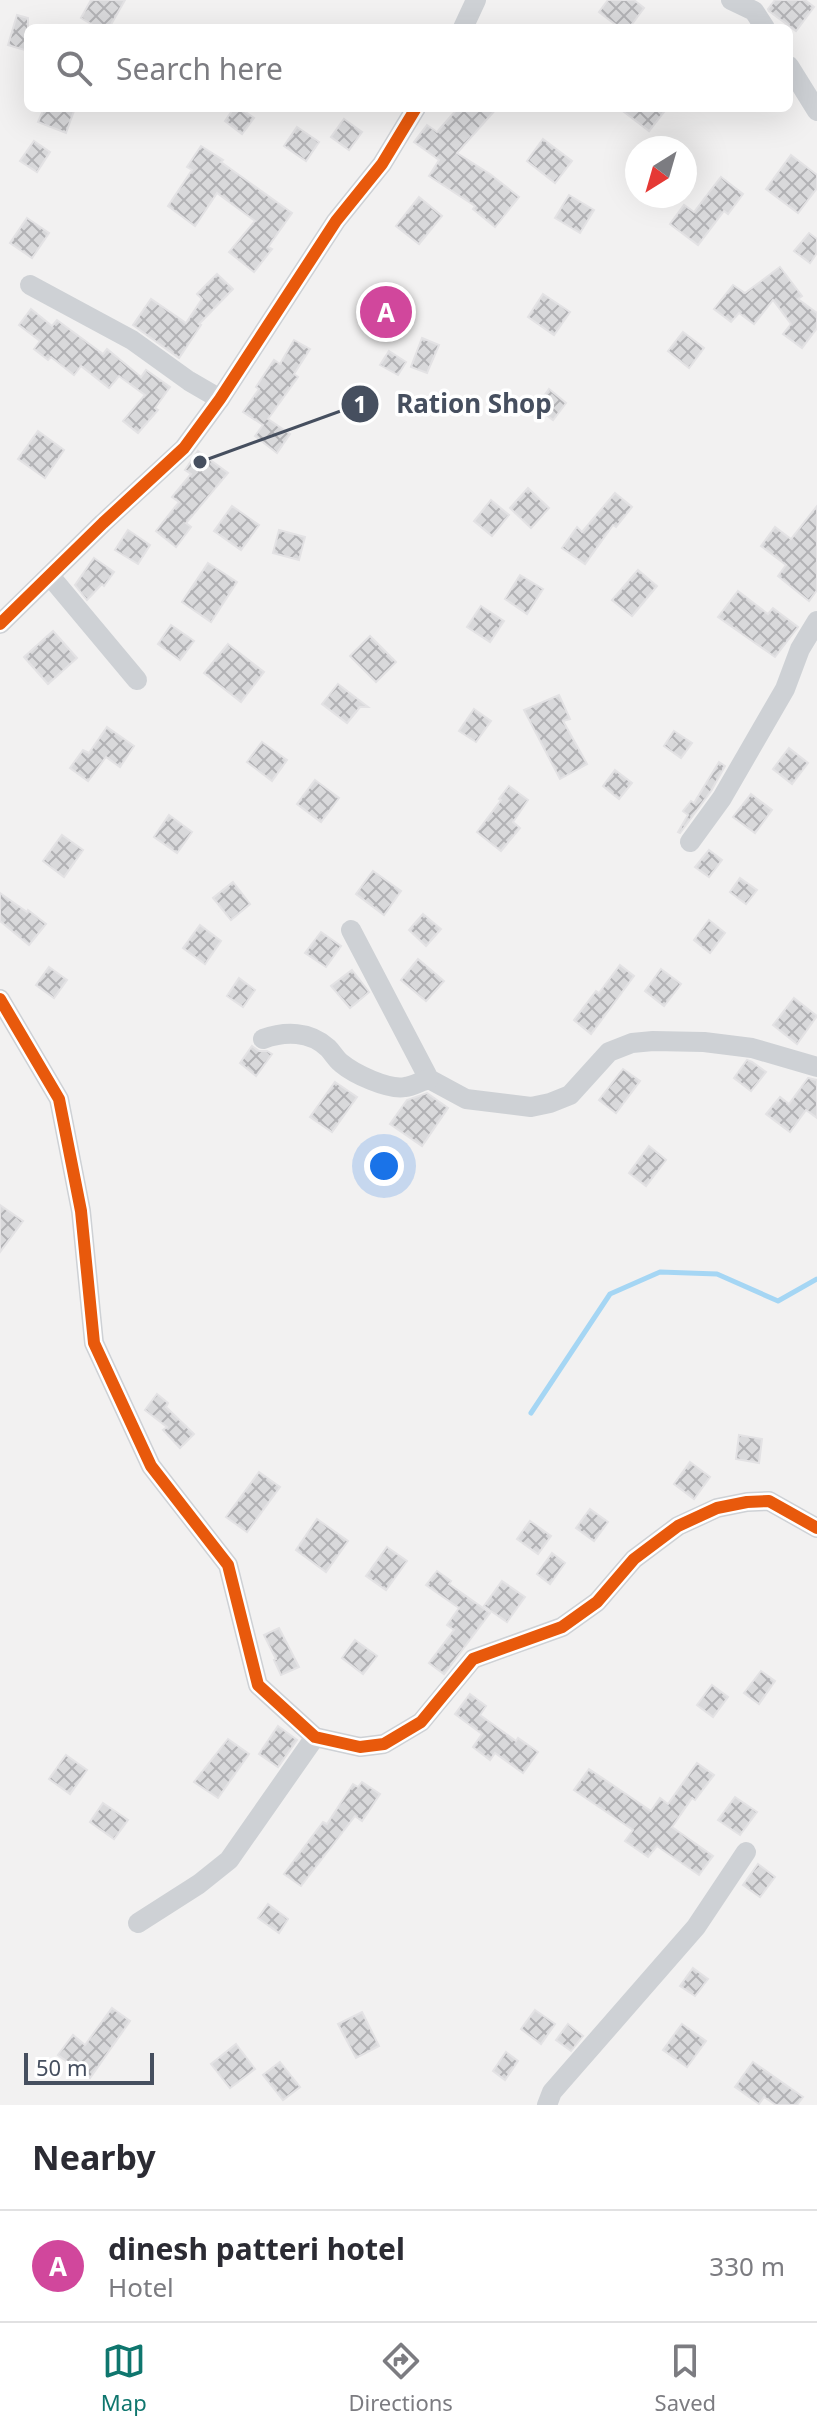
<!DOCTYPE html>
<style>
body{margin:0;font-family:"Noto Sans",sans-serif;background:#f2f2f3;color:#2b2b33}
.compass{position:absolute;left:625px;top:136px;width:72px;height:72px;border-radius:50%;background:#fff;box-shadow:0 8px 32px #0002;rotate:217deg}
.scale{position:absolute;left:24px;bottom:20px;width:130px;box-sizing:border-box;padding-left:8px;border:4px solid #464f5f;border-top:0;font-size:22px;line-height:28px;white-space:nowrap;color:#464f5f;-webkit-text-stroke:6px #fff;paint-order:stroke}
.you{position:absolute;left:384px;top:1166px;width:28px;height:28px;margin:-20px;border:6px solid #fff;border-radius:50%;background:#1a73e8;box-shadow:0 0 0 12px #1a73e833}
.badge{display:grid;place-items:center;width:52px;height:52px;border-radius:50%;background:#0f766e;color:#fff;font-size:26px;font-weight:700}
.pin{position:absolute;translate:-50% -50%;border:4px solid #fff;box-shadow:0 2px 8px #0006}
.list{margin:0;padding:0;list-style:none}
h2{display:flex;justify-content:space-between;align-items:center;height:104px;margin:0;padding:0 32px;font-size:34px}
h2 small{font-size:26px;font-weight:400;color:#7c7c81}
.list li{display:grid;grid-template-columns:52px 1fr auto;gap:24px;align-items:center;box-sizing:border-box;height:112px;padding:0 32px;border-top:2px solid #e1e1e2}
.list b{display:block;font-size:30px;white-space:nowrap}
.list p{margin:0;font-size:26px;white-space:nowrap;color:#7c7c81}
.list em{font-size:26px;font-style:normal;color:#7c7c81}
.icon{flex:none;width:44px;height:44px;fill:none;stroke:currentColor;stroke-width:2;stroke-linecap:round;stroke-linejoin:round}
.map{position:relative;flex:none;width:817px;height:2105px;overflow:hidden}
.search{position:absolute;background:#fff;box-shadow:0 8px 32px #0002;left:24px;right:24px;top:24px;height:88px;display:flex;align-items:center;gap:20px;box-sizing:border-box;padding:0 28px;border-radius:12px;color:#7c7c81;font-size:30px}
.sheet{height:216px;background:#fff}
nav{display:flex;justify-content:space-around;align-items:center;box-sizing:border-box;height:112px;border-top:2px solid #e1e1e2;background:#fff;font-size:22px;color:#7c7c81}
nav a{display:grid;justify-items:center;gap:4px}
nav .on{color:#0f766e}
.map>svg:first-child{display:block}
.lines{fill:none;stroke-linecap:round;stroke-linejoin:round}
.stream{stroke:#a5d6f4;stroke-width:5}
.building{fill:url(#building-cross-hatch);stroke:#e3e2e4;stroke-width:2}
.street{stroke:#ced1d5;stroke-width:20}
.cycleway-casing{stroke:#fff;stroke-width:17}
.cycleway{stroke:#e8590c;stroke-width:12}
.leader{fill:none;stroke:#464f5f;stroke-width:3}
.callout-dot{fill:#464f5f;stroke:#fff;stroke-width:3}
.mark-label{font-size:24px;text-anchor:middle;font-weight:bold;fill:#fff}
.callout-label{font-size:26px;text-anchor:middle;font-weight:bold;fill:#464f5f;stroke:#fff;stroke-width:7;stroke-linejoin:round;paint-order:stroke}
</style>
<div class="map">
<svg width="817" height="2105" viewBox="0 0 817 2105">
<defs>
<pattern id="building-cross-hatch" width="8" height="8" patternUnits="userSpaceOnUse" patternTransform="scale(2)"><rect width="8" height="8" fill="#d9d9db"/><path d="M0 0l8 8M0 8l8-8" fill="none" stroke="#b2b2b5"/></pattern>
</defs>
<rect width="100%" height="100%" fill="#f2f1f1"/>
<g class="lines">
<!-- stream -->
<polyline class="stream" points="531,1413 610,1294 660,1272 717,1274 778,1301 817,1279"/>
</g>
<!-- building -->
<g class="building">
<polygon points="91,0 125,0 109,28 98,28 81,18"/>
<polygon points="608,0 634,0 644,8 629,28 620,28 599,12"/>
<polygon points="775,0 805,0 814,7 796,31 769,11 768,9"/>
<polygon points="17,15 28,18 28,51 8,45"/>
<polygon points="44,108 75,108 66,133 38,122"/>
<polygon points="234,108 240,108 254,118 242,134 225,121"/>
<polygon points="458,108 497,108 457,153 490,174 519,197 495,227 473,209 475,206 429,176 439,160 414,142 427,125 437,132"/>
<polygon points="619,108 667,108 649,131"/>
<polygon points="344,119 362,132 349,150 331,137"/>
<polygon points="297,127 319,142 306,161 284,146"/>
<polygon points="543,139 572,161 555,183 527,161"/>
<polygon points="34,141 50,152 37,172 20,161"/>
<polygon points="201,146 223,160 221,162 292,213 268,247 272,249 254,272 229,252 255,221 217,193 195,226 168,206 192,170 187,167"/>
<polygon points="791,155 817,175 817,188 798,213 766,189"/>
<polygon points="721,177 743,194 728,214 724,211 698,245 670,224 684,205 694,212"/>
<polygon points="569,195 594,210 580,233 555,218"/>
<polygon points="419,197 442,216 419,244 396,226"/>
<polygon points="27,218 49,233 32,258 10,243"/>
<polygon points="809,233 817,239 817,253 810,263 794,251"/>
<polygon points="780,267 802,296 798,299 817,313 817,328 802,348 783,334 791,324 773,300 754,324 739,313 731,322 714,309 733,285 745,293"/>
<polygon points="217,274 233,289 199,324 201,325 179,358 133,325 151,299 186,323 202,299 197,294"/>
<polygon points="543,294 570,312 554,335 528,317"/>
<polygon points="31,309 52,326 57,320 103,354 107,349 141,377 146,370 170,387 155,408 158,410 138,433 123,421 145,395 119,376 109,388 81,366 74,375 51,357 48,360 34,349 40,341 19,325"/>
<polygon points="683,332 704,348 689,368 668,351"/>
<polygon points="422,338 439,345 427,373 411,367"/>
<polygon points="294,340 310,349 294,374 298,377 268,419 290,434 277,453 255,436 263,425 243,412 259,389 256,387 274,360 280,364"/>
<polygon points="389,351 406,362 398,375 380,365"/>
<polygon points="549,389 566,403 553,420 536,407"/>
<polygon points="38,431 64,450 45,478 18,459"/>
<polygon points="198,451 228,473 186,523 191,527 176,547 156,531 179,502 172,497 191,474 185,470"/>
<polygon points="528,488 549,508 531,528 510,508"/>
<polygon points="615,493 632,507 616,527 613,525 585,564 562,548 577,527 582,532"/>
<polygon points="491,500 509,515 492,536 474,521"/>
<polygon points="232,506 259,525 241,550 214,531"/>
<polygon points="817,506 817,590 809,601 778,576 786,565 761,546 775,527 791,539"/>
<polygon points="128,530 150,545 138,564 115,550"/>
<polygon points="279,530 305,537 299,560 273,553"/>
<polygon points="94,558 114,572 104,586 102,584 87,600 75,585"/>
<polygon points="208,563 237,582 211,622 182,602"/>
<polygon points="638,570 657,586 632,616 612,600"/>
<polygon points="520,575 543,589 527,614 505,599"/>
<polygon points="738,591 768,614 773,608 798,627 775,657 718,617"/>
<polygon points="481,606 504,621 490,642 467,627"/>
<polygon points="171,625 194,641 180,660 158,644"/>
<polygon points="53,631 77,658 48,684 24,657"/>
<polygon points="370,636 396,662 376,682 350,656"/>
<polygon points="228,644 264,672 241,702 204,673"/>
<polygon points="338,684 368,707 360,707 347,723 322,704"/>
<polygon points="559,695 570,719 563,721 587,764 560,779 524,710"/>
<polygon points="474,709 491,721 476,742 459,731"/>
<polygon points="107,727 134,746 120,767 106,757 88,781 70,768 83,750 89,753"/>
<polygon points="674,731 692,743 681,758 664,746"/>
<polygon points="262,742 287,760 272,781 247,762"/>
<polygon points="789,748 808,763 792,784 773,769"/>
<polygon points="719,762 725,766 711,791 680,833 678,832 688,815 683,811 691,801 694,803"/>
<polygon points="615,770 632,783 619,799 603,786"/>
<polygon points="315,780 339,798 321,822 297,804"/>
<polygon points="509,786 528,800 513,822 520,828 501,851 477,832 501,800 499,799"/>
<polygon points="751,794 772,810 755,833 733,817"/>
<polygon points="169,815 192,832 177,853 154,837"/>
<polygon points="62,835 83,850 64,877 43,861"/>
<polygon points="709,850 722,860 709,877 695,867"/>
<polygon points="373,871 401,891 384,915 356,894"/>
<polygon points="740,878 757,890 746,904 730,892"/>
<polygon points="233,882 250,904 231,920 213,898"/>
<polygon points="0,893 27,912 28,910 46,924 29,945 0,921"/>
<polygon points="423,914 441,929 426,946 409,930"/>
<polygon points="709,920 725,933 710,953 694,940"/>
<polygon points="200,925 221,941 205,964 183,948"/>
<polygon points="321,932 341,946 326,967 305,953"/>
<polygon points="418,959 444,981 426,1001 401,980"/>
<polygon points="620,965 634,976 591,1034 574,1020 596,991 599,993"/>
<polygon points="49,967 67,980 54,998 36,985"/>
<polygon points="661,969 681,984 664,1006 645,991"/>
<polygon points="352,970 369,992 350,1008 331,986"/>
<polygon points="239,978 255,990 243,1007 227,996"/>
<polygon points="794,998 817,1016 797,1044 773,1025"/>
<polygon points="252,1046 259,1051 267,1051 272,1054 256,1076 240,1063"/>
<polygon points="747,1060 752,1062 766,1072 751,1091 734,1078"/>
<polygon points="623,1069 640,1081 616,1113 599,1100"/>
<polygon points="808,1078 817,1080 817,1118 806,1110 790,1132 766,1114 780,1097 789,1104"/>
<polygon points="335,1082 357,1097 332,1132 310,1117"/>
<polygon points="427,1093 448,1108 422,1146 390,1124 407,1100"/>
<polygon points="649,1146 666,1160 646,1186 629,1173"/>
<polygon points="0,1205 23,1221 0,1252"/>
<polygon points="157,1394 168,1403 166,1407 194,1434 180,1448 163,1430 167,1427 145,1410"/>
<polygon points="739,1435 762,1439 759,1463 736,1459"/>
<polygon points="690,1462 710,1477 694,1499 674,1484"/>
<polygon points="259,1472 280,1487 247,1532 226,1517"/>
<polygon points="590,1509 608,1522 594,1541 576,1528"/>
<polygon points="317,1519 348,1541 326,1572 296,1550"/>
<polygon points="530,1521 551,1536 538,1554 517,1539"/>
<polygon points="387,1547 407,1561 386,1590 366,1576"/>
<polygon points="552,1553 565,1563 550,1584 537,1574"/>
<polygon points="437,1571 451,1581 449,1584 490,1613 444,1674 429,1663 454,1630 447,1625 459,1608 426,1585"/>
<polygon points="502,1581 525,1597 507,1622 484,1606"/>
<polygon points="279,1628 299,1667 281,1675 274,1660 276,1659 264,1635"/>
<polygon points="355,1640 377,1656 363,1674 342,1658"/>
<polygon points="761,1671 775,1681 759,1704 744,1693"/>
<polygon points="712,1685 728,1697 713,1717 697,1705"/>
<polygon points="470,1694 486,1706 480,1715 516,1741 518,1738 538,1752 523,1773 495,1753 490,1760 473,1747 482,1734 455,1714"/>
<polygon points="278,1726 297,1740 278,1767 259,1754"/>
<polygon points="228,1739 249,1754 218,1798 194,1782"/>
<polygon points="66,1755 87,1770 70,1794 49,1779"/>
<polygon points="697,1763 714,1775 695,1800 692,1798 672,1827 713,1856 699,1875 657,1846 648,1857 625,1841 633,1830 574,1790 589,1769 651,1811 660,1798 668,1804"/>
<polygon points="362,1782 380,1794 362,1821 355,1816 301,1886 284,1874 323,1822 327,1824 353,1784 358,1787"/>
<polygon points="735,1797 757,1812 740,1835 718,1820"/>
<polygon points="103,1803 128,1820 114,1839 90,1822"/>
<polygon points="758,1864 775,1877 760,1897 743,1885"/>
<polygon points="268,1904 288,1919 279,1933 258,1918"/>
<polygon points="693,1968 708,1979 695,1996 680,1986"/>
<polygon points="112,2008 130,2021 90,2078 58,2055 73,2035 85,2045"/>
<polygon points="535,2010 555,2024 541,2044 521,2029"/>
<polygon points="362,2012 379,2046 356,2058 338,2024"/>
<polygon points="568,2024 583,2036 571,2051 556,2040"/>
<polygon points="682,2024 706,2041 687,2067 663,2050"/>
<polygon points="236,2044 255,2069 230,2088 211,2064"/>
<polygon points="506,2052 518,2061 505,2080 493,2071"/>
<polygon points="280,2062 300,2087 283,2100 263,2075"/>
<polygon points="753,2062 803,2097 797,2105 776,2105 764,2097 759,2104 735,2087"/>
</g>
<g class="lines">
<!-- street -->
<g class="street">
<polyline points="731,0 754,11 765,28"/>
<polyline points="463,28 476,0"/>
<polyline points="789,66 817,111"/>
<polyline points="30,285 132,340 189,381 220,399"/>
<polyline points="50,576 137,680"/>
<polyline points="0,624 103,523 184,448 220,399 336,221 382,164 416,108"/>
<polyline points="690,842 722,798 785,689 800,649 817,621"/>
<polyline points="351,930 429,1079 466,1099 531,1107 550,1103 570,1095 609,1052 632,1043 653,1041 704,1042 752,1048 817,1067"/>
<polyline points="0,999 59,1099 81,1211 94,1343 151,1466 228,1565 258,1685 315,1737 360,1747 384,1744 421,1722 473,1659 562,1627 597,1602 634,1559 678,1526 717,1508 747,1502 769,1501 817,1528"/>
<path d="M 263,1039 C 285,1031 310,1031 328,1048 C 333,1053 336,1059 341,1063 C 354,1074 388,1090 405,1087 C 413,1086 421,1081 429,1079"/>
<polyline points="138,1923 199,1884 229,1860 315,1737"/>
<polyline points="547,2105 552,2092 696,1927 746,1852"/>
</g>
<defs>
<g id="cycleway">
<polyline points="0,624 103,523 184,448 220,399 336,221 382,164 416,108"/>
<polyline points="0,999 59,1099 81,1211 94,1343 151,1466 228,1565 258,1685 315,1737 360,1747 384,1744 421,1722 473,1659 562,1627 597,1602 634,1559 678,1526 717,1508 747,1502 769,1501 817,1528"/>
</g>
</defs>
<!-- cycleway casing -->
<use href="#cycleway" class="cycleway-casing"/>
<!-- cycleway -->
<use href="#cycleway" class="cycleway"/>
</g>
<!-- callouts -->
<path class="leader" d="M200 462L360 404"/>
<g class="callout-dot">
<circle cx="200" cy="462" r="8"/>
<circle cx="360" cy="404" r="20"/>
</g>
<g class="mark-label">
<text x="360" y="413">1</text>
</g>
<g class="callout-label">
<text x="474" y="413">Ration Shop</text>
</g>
</svg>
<svg class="compass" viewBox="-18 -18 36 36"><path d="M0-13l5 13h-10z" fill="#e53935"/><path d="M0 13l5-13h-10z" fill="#7c7c81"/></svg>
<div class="scale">50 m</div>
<div class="you"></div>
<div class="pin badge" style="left:386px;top:312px;background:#d1479c">A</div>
<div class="search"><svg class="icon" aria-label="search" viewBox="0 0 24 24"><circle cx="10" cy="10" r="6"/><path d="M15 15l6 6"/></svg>Search here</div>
</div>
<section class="sheet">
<h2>Nearby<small></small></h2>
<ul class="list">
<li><span class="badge" style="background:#d1479c">A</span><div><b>dinesh patteri hotel</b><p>Hotel</p></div><em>330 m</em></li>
</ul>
</section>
<nav>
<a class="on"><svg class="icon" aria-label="map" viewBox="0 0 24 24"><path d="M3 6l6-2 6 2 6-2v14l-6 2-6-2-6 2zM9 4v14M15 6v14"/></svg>Map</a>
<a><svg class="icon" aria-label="directions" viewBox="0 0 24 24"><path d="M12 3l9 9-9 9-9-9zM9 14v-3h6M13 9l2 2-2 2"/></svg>Directions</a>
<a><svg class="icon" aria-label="saved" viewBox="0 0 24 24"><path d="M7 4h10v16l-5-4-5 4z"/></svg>Saved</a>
</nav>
